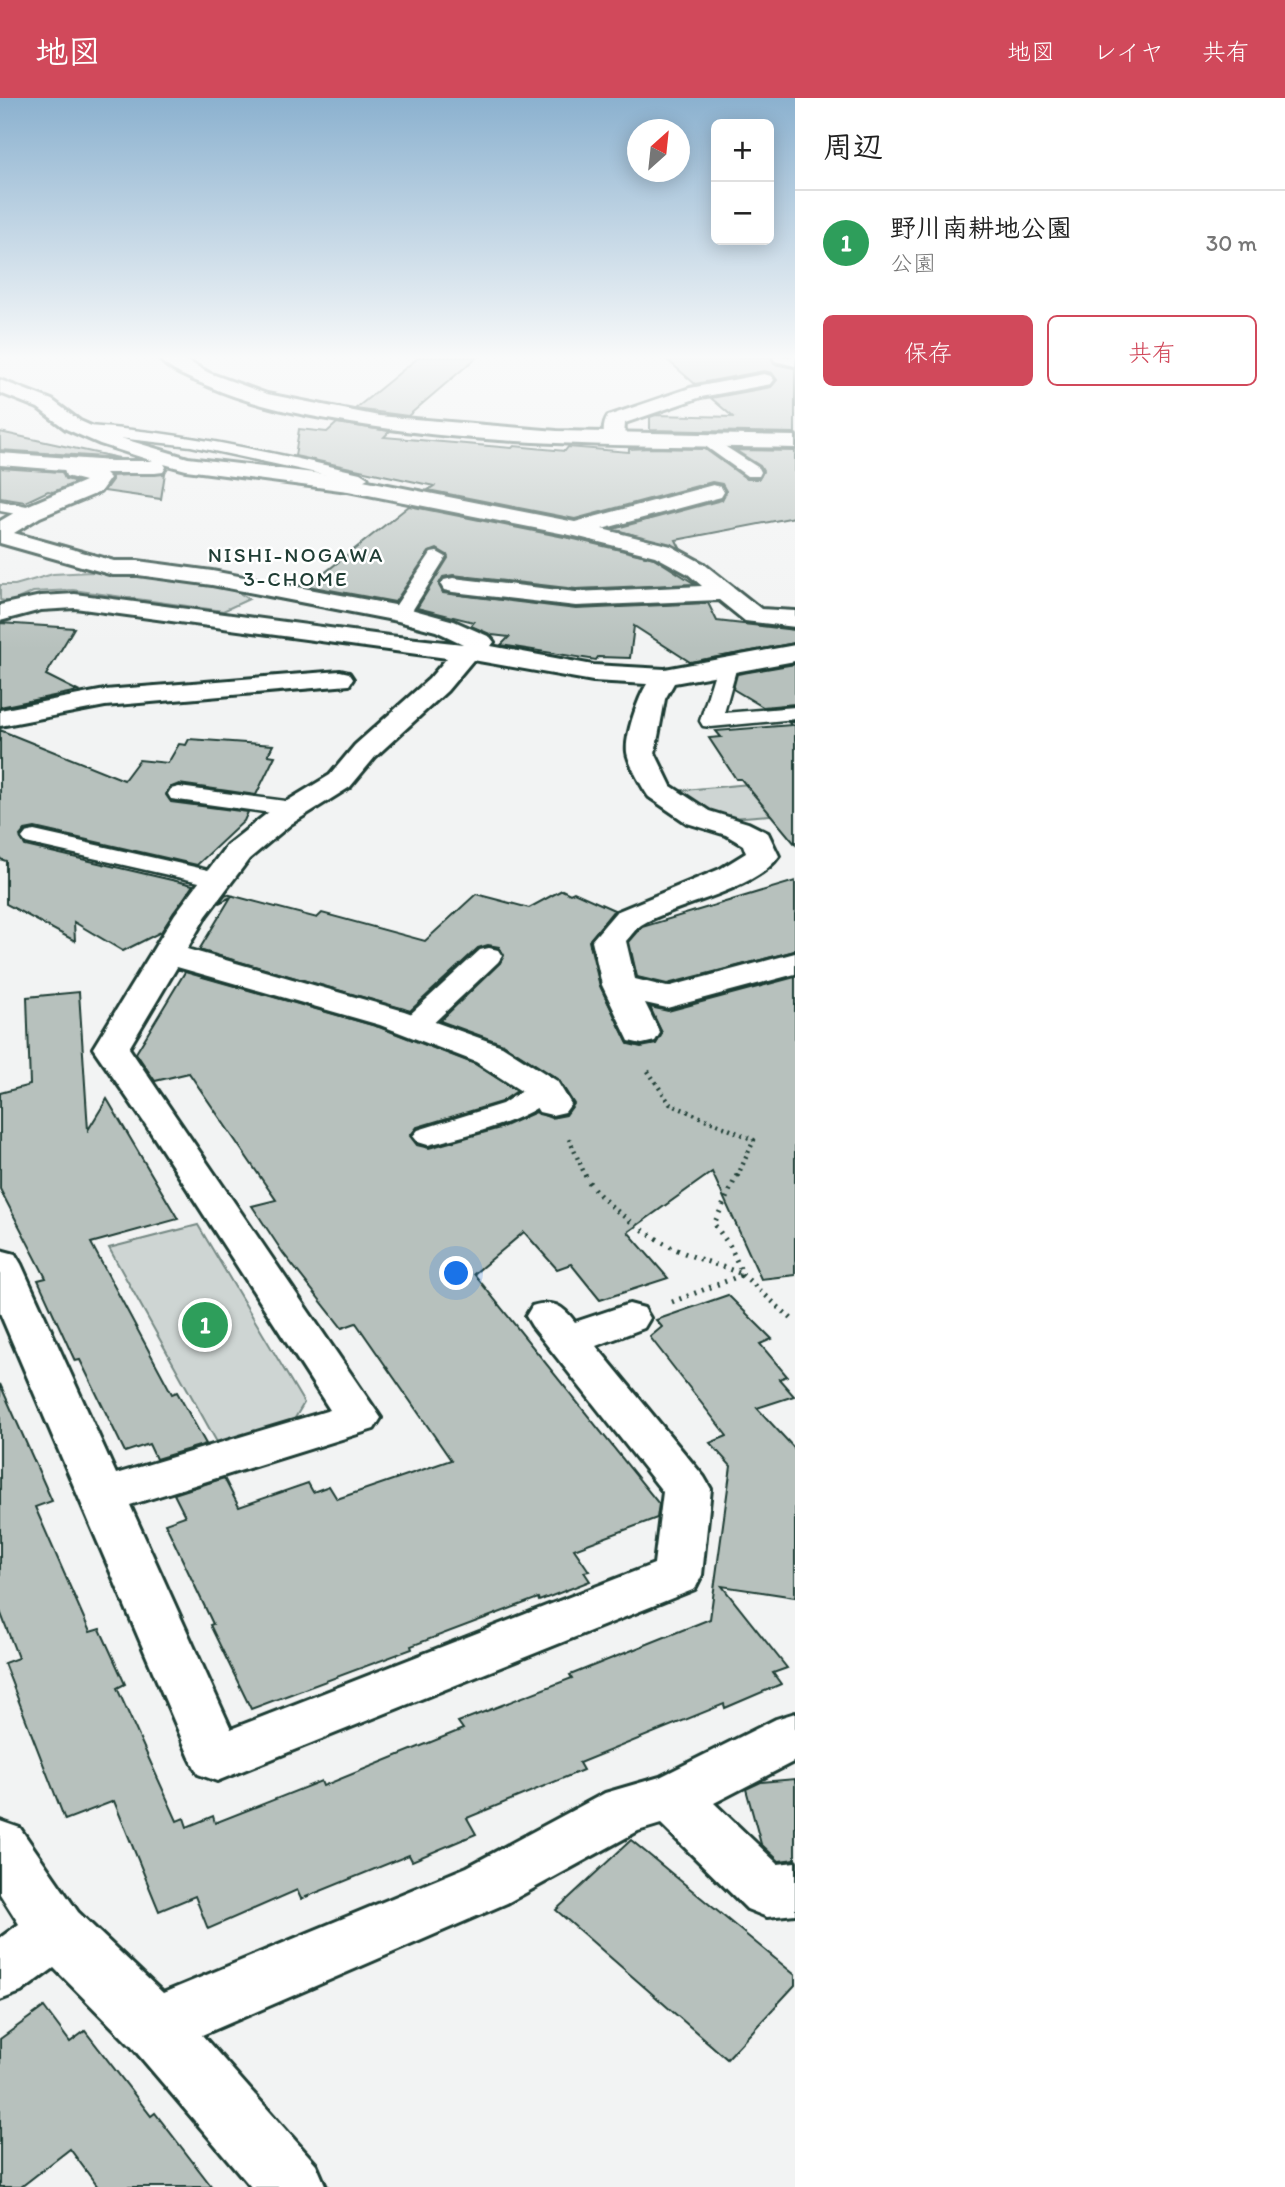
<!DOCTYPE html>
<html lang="ja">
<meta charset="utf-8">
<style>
body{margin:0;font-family:Itim,"Klee One",sans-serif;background:#f6f6f6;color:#222}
.controls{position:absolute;right:21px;top:21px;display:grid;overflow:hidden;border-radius:10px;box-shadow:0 4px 18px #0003}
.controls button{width:63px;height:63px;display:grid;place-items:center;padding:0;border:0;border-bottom:2px solid #e0e0e0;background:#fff;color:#222;font:35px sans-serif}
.compass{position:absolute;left:627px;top:21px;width:63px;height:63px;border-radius:50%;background:#fff;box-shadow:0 4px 18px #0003;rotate:27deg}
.you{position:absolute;left:457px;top:1176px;width:24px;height:24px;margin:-18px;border:5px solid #fff;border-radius:50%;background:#1a73e8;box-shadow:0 0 0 10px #1a73e833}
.badge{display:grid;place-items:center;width:46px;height:46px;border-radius:50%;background:#d1495b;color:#fff;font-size:23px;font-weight:700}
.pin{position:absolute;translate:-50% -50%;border:4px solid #fff;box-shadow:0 2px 7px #0006}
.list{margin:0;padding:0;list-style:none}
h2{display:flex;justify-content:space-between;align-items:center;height:91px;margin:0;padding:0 28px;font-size:30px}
h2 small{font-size:23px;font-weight:400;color:#767676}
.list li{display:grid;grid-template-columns:46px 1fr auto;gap:21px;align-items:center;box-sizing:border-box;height:105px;padding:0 28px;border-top:2px solid #e0e0e0}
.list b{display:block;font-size:26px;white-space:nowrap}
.list p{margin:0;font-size:23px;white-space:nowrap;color:#767676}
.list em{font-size:23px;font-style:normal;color:#767676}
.actions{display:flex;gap:14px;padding:21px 28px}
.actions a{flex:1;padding:16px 0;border:2px solid #d1495b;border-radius:10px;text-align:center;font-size:24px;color:#d1495b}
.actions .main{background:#d1495b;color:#fff}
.map{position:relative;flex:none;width:795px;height:2089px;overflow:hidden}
header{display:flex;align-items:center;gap:42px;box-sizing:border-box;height:98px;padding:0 35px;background:#d1495b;color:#fff}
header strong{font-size:33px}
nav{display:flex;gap:38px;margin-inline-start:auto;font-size:24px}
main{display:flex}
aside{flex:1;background:#fff}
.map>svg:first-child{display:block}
.green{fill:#ced5d3;stroke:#768984;stroke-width:2}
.building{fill:#b7c1bd;stroke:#1f3d34;stroke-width:2}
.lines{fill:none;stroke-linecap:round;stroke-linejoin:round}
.service-casing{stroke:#1f3d34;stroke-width:5}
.minor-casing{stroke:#1f3d34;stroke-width:6}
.tertiary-casing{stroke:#1f3d34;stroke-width:6}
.path-far1{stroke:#1f3d34;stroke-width:4.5;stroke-dasharray:2 4.5;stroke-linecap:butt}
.path{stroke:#1f3d34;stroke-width:5;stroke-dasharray:2 6;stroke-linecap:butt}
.service{fill:#fff;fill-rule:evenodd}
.minor{fill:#fff;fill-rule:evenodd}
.tertiary{fill:#fff;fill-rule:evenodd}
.labels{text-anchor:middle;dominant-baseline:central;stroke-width:5;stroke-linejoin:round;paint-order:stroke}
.far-neighbourhood-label{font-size:21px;letter-spacing:2px;fill:#1f3d34;stroke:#fff}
</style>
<header>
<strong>地図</strong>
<nav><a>地図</a><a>レイヤ</a><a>共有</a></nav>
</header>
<main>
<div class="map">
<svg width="795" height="2089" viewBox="0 0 795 2089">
<rect width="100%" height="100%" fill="#f2f3f3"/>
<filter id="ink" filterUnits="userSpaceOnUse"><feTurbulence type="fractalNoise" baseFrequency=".0143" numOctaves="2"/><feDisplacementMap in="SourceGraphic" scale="14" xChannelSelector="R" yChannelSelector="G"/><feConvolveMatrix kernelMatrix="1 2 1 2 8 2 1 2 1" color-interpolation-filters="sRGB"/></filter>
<g filter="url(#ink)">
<!-- green -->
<g class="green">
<path d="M 91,474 C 131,476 218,478 249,501 L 223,513 L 73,492 L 33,494 L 11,504 L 0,502 L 0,487 L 15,487 L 53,476 Z"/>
<polygon points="795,682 795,715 732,720 699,708 673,693"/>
<polygon points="198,1127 304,1305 292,1325 218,1346 109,1150"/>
</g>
<!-- building -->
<g class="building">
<polygon points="419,259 477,259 408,318 355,311"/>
<polygon points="664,259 771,259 774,266 795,270 795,335 650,332 650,319 656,317 733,319 711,300 771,289 777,282 772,275 764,273 695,286"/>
<polygon points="337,325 390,333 384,339 512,350 514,348 565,353 568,349 629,354 629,351 651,350 705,351 747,381 759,381 763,373 760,368 735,352 795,353 795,419 676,442 680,450 613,431 722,402 726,393 722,386 712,384 575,421 428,392 434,388 295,358 299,331 327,334"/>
<polygon points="0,334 119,360 0,352"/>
<polygon points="0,370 62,374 65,381 77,384 53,394 48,393 25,404 0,400"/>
<polygon points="165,375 161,401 104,393 112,382 111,378"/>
<polygon points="409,408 574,441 654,460 695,486 576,491 453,477 443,479 439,486 443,495 576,511 708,505 717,523 795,532 795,545 690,564 634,528 630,560 598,559 596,562 501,547 509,539 492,537 471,528 474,524 417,510 448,460 447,457 437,451 429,454 395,504 308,488"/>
<polygon points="0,525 74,530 46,577 78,593 0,609"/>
<polygon points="795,566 795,606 763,609 733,591 737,576"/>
<polygon points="788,624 795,624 795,746 741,681 736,681 709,640 721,639 716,633 792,627"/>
<polygon points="0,632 124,682 139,662 168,665 179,646 186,647 189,641 273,647 268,657 275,658 256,697 179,686 169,690 166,697 171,704 248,714 244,723 197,767 35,730 25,732 20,738 25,748 193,787 161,834 123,853 74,824 75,843 6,806 6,763 0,761"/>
<polygon points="795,783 795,853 667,886 637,879 629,844 642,829"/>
<polygon points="562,792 570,796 574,794 614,812 589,843 600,888 628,946 641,949 656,946 662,936 650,909 668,913 795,879 795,1177 761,1181 712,1074 628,1134 668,1180 600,1202 571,1166 557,1171 524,1134 474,1176 659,1406 657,1420 574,1451 589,1473 584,1474 590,1483 539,1503 538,1500 411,1548 412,1551 251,1611 210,1527 213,1526 165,1425 185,1418 174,1396 224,1380 239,1409 308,1385 313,1394 329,1388 337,1401 451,1362 356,1225 342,1230 283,1155 252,1108 276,1102 189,975 155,983 136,955 185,874 379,929 475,966 517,993 501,1004 417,1029 410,1038 417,1047 429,1050 461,1041 500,1030 536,1014 551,1020 566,1017 574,1006 558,981 503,946 440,923 500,865 504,857 499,849 488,847 478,850 410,913 199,852 231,799 219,805 226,796 317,820 322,815 425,843 476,796 529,810"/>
<polygon points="79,894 88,1032 107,1001 178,1121 91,1145 172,1296 177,1294 206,1346 156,1361 149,1346 125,1354 80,1262 75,1263 38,1182 46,1180 0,1091 0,995 30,987 27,899"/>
<polygon points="728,1197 772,1241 760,1246 787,1278 779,1281 794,1298 757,1310 795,1351 795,1499 722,1488 787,1570 773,1575 781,1586 725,1610 724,1606 579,1665 583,1672 467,1720 476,1736 412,1763 409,1757 301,1801 297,1792 208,1831 195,1798 159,1813 114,1703 65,1722 4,1565 18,1560 0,1513 0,1286 52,1403 35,1409 90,1534 100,1531 125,1586 117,1590 177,1723 184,1720 187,1729 213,1718 215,1725 321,1683 323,1688 463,1631 458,1624 572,1580 570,1577 710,1521 731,1368 710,1345 727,1338 650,1239 662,1229 656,1222"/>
<polygon points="795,1681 795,1761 779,1763 761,1746 746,1691 761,1684"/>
<polygon points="631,1742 795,1877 795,1887 727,1961 556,1812"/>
<polygon points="44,1909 70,1944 85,1933 151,2018 155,2015 212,2089 98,2089 70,2051 21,2089 0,2089 0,1941"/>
</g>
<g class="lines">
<defs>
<g id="service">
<path d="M 88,328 C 181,334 270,354 360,375 L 368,380 L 348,391 L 340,386 L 344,381 L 191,348 L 82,336 L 80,333 L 82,330 Z"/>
<polygon points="707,337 759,370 761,374 759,378 747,378 701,345 699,342 701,339"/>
<polygon points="0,403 38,410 41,414 32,419 0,413"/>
<polygon points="437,454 446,459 410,516 407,520 393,520 390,516 431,455"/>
<polygon points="727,562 734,564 737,568 724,615 795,609 795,621 711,629 703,628 700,623 717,568 720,564"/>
<polygon points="179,689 293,704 301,706 305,711 301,716 293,718 171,701 168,696 171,691"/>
<polygon points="34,733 217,774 226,776 229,781 226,786 217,788 26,745 22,740 26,735"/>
<polygon points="489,850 498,852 502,858 498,864 424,934 414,936 404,934 400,928 404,922 480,852"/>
<path d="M 544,982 L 554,985 L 558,991 C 537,1022 464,1038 428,1047 L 418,1044 L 413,1038 L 418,1032 L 502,1006 L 534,985 Z"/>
</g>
<g id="minor">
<polygon points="773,259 795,259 795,268 775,263"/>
<path d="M 764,276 L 771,278 L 774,282 L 771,286 L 701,299 L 625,325 L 624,340 L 621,344 L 607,344 C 602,338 603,325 608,318 L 690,290 Z"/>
<path d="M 0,282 L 52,302 L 80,323 L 114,338 L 188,360 L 348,379 L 575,424 L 713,387 L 721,389 L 724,394 L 721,399 L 602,431 L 671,448 L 704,466 L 761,511 L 795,513 L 795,529 L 745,523 L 719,502 L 576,508 L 453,494 L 444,492 L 441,487 L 444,482 L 453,480 L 576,494 L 702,488 L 688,476 L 655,458 L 575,438 L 348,393 L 186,372 L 164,366 L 166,369 L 163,374 L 155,375 L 105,375 L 110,380 L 100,394 L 40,419 L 14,435 L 114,463 L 138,463 L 212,473 L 400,508 L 454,523 L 490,539 L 494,544 L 491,548 L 593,567 L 665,571 L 795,547 L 795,563 L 674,585 L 665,601 L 655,655 L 671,688 L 709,713 L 748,725 L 768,735 L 779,758 C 755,793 677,805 641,827 C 635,831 631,838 626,843 L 635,881 L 667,889 L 795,855 L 795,876 L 667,910 L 645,905 L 660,935 L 655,943 L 642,946 L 629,943 L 602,887 L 592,842 L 616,814 L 720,771 L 746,755 L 743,747 L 726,737 L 687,725 L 649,699 C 643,691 628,664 627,654 C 625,638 638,600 647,586 L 593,583 L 473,562 L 447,593 L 375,659 L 350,689 L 291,726 L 249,761 L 206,818 L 187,851 L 404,913 L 502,948 L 557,983 L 571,1006 L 565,1014 L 552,1017 L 539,1014 L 529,998 L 476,964 L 380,927 L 177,869 L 129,950 L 381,1320 L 374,1331 L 130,1407 L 231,1631 L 654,1466 L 663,1394 L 532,1228 L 526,1218 L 532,1208 C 553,1202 562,1207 575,1224 L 629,1206 L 644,1210 L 650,1220 L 644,1230 L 596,1248 L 704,1379 L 711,1391 L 702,1477 L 695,1491 L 217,1683 L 198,1676 L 190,1660 L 0,1215 L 0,1152 L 15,1156 L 21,1166 L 116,1376 L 330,1312 L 148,1030 L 93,950 L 175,816 L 227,747 L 269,714 L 330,677 L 355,647 L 429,581 L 447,560 L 75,510 L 41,512 L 0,523 L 0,507 L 41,498 L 75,496 L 389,538 L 463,546 L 436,533 L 398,523 L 212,487 L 138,477 L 113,477 L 0,445 L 0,423 L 24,409 L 85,383 L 66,378 L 64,372 L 0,367 L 0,355 L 112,363 L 153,363 L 100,346 L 66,331 L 38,310 L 0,295 Z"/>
<polygon points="340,573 349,575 353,581 349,587 105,608 0,628 0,612 105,592"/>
<polygon points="795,1615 795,1663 714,1705 778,1766 795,1764 795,1816 767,1819 747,1811 661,1726 638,1733 507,1805 202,1937 316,2066 326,2089 251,2089 132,1949 54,1870 21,1894 0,1902 0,1840 19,1826 0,1796 0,1723 20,1730 78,1814 163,1895 467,1769 605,1695 660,1679 776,1621"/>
</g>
<path id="tertiary" d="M 158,259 L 180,259 L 209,275 L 267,296 L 379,318 L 557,333 L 795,338 L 795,350 C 647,347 497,350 351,325 C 303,317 253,308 208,288 C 192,281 168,273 158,259 Z"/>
</defs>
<!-- service casing -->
<use href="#service" class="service-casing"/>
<!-- minor casing -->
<use href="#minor" class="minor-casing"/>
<!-- tertiary casing -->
<use href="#tertiary" class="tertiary-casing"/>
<!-- path-far1 -->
<g class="path-far1">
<polyline points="648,973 670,1006 754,1042 737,1079"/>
<polyline points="569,1041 586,1079"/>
</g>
<!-- path -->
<g class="path">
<path d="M 585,1077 C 598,1104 644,1134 671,1149 C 693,1160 719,1167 742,1176"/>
<polyline points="737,1077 714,1126 730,1148 743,1177 795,1224"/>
<polyline points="672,1204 742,1177"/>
</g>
<!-- service -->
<use href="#service" class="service"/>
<!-- minor -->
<use href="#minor" class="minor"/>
<!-- tertiary -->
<use href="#tertiary" class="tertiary"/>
</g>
</g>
<!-- sky -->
<linearGradient id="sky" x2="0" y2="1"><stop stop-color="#8bb1cf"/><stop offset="0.47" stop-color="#f9fafa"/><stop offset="1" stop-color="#f9fafa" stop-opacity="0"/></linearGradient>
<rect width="795" height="551" fill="url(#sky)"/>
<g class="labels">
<!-- far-neighbourhood labels -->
<g class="far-neighbourhood-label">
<text x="296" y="456">NISHI-NOGAWA<tspan x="296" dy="24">3-CHOME</tspan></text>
</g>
</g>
</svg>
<div class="controls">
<button>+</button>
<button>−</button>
</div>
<svg class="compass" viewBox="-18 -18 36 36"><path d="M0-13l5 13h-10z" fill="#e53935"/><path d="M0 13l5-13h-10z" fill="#767676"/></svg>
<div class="you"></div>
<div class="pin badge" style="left:205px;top:1227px;background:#2e9e5b">1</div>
</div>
<aside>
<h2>周辺<small></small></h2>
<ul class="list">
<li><span class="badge" style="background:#2e9e5b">1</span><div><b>野川南耕地公園</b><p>公園</p></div><em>30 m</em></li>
</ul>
<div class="actions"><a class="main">保存</a><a>共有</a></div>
</aside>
</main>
